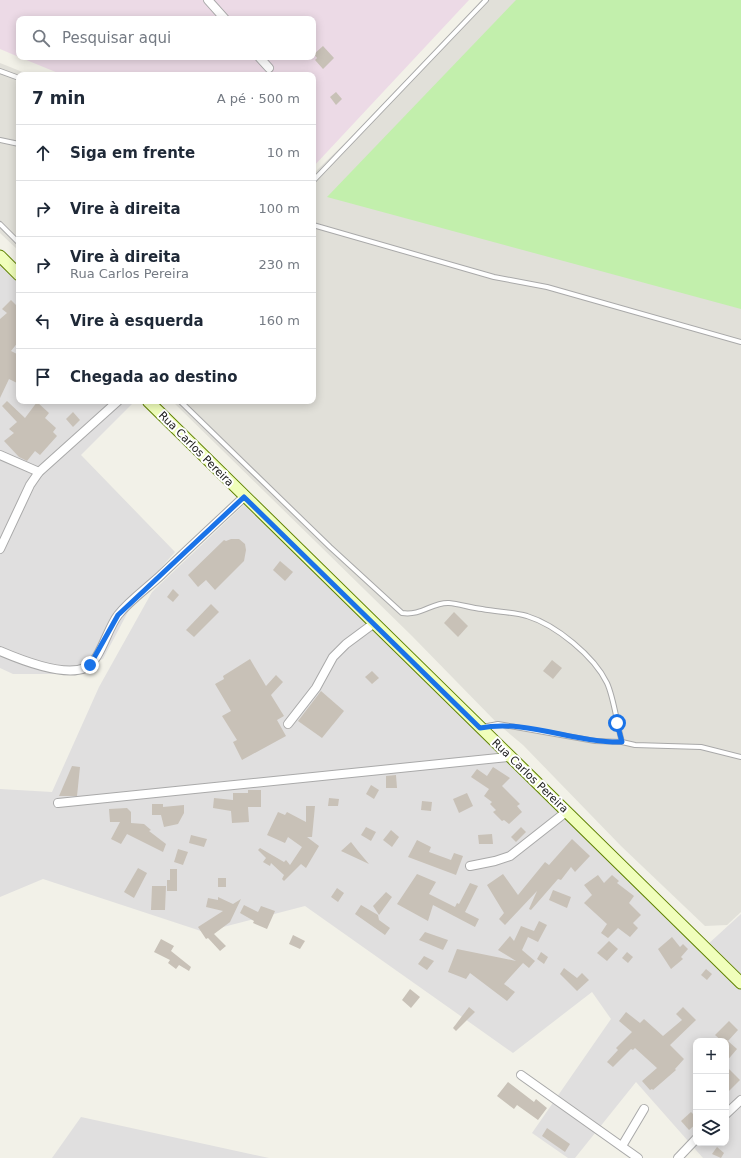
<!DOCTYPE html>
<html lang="pt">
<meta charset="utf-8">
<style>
body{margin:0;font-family:"DejaVu Sans",sans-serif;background:#f6f6f7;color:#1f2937}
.controls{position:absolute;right:12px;bottom:12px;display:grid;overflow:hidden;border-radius:8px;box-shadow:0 2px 10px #0003}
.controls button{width:36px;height:36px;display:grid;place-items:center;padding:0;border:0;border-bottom:1px solid #e0e1e3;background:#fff;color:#1f2937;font:20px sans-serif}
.stop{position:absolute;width:12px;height:12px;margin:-9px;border:3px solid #1a73e8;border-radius:50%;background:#fff}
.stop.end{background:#1a73e8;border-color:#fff;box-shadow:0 1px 4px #0008}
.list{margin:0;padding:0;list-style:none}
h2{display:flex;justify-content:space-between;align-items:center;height:52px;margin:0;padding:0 16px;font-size:17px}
h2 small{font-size:13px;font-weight:400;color:#747a83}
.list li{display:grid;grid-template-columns:26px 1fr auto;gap:12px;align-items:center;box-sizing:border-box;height:56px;padding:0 16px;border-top:1px solid #e0e1e3}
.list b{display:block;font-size:15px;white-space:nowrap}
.list p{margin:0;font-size:13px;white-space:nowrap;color:#747a83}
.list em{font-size:13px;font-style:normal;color:#747a83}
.icon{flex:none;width:22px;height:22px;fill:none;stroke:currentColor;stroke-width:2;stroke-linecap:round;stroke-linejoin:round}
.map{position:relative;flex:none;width:741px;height:1158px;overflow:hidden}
.search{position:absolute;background:#fff;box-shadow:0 2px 10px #0003;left:16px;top:16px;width:300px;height:44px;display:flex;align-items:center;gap:10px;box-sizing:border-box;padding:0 14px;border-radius:8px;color:#747a83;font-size:15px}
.panel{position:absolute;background:#fff;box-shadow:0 2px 10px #0003;left:16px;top:72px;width:300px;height:332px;border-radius:8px}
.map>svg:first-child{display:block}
.residential{fill:#e0dfdf;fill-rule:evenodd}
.industrial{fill:#ecdae6}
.airport{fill:#e1e0d9}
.grass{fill:#c2efac}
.building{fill:#c8c1b7}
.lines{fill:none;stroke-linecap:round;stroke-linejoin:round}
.lane-casing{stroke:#a9a9a9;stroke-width:6}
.street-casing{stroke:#a9a9a9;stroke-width:10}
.secondary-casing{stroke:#5f8200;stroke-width:13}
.lane{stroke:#fff;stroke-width:4}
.street{stroke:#fff;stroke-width:8}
.secondary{stroke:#f0febb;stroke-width:11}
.route{stroke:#1a73e8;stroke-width:5}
.labels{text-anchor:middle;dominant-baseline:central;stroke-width:4;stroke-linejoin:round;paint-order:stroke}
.street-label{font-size:11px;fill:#222;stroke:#fff}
</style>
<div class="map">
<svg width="741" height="1158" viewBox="0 0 741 1158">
<rect width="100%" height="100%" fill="#f2f1e8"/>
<!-- residential -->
<g class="residential">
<polygon points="0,264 19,283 19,401 135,401 81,455 175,552 138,593 103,659 62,674 13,674 0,668"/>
<path d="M 252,497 L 707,945 L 741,914 L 741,1158 L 703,1158 L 636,1082 L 575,1158 L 568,1158 L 532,1133 L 611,1019 L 592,992 L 513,1053 L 305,906 L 204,932 L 43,879 L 0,897 L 0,789 L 52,792 L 99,687 L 152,592 ZM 696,1041 L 726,1041 L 726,1143 L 696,1143 Z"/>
<polygon points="81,1117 269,1158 52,1158"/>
</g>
<!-- industrial -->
<polygon class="industrial" points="0,0 469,0 313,167 313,75 63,75 19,57 313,57 313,19 19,19 19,57 0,49"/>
<!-- airport -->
<g class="airport">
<polygon points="483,0 741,0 741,912 727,925 705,926 621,846 523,745 498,724 412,636 172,401 313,401 313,174 350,138"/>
<polygon points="0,63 30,75 19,75 19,251 0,233"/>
</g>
<!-- grass -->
<polygon class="grass" points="516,0 741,0 741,309 327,197"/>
<!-- building -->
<g class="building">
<polygon points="323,46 334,58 323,69 315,60 317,58 314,54"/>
<polygon points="336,92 342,99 336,105 330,97"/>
<polygon points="11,300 19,308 19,341 11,351 19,355 19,384 9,379 0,398 0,319 7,313 2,309"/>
<polygon points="7,401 25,418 37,402 49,413 45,418 56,428 53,432 57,436 40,455 35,451 27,461 19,457 4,441 14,433 9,429 17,422 2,406"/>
<polygon points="73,412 80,420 73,427 66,419"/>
<polygon points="231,539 239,539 245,544 246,550 244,561 215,590 206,580 198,587 188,575 224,540 226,541"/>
<polygon points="280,561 293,572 285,581 273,570"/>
<polygon points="173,589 179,595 173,602 167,597"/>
<polygon points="211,604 219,612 194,637 186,630"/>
<polygon points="454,612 468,626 458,637 444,623"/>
<polygon points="250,659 266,686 276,675 283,682 271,695 284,716 277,720 286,736 242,760 233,742 237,740 222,716 231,711 215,684 224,679 223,676"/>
<polygon points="552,660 562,668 553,679 543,671"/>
<polygon points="372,671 379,678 372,684 365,677"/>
<polygon points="321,691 344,711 322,738 298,721"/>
<polygon points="72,766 80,767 77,796 59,796"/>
<polygon points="493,767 510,778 502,786 520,804 517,806 522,812 509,824 504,820 502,821 493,812 496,810 490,804 492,802 484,796 489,789 471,777 477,769 487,776"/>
<polygon points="396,775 397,788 386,788 386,776"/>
<polygon points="371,785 379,790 374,799 366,794"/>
<polygon points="248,790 261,790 261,807 248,807 249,822 232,823 231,811 213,808 214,798 233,800 233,793 248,793"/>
<polygon points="467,793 473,806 459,813 453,799"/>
<polygon points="329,798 339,799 338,806 328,806"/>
<polygon points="422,801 432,802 431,811 421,810"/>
<polygon points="152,804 163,804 163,807 184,805 184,813 178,824 164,827 161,815 152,815"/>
<polygon points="306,806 315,806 312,837 307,837 319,846 306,868 301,864 284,881 282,879 284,875 271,863 270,866 263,862 266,858 258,850 260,848 284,862 286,860 290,865 302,847 288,837 285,843 267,835 278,812 285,815 287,812 306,822"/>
<polygon points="127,808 131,812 131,823 144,824 151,830 149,831 166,844 163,852 127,834 121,844 111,839 120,822 110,822 109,809"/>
<polygon points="366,827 376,832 371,841 361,835"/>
<polygon points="521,827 526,832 516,842 511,837"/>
<polygon points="391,830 399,837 392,847 383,840"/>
<polygon points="492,834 493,844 479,844 478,835"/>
<polygon points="191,835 207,839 204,847 189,843"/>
<polygon points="572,839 590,856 575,872 571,867 561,880 558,879 531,910 529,909 537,891 505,925 499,919 504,913 487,885 503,874 518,895 545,862 549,865"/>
<polygon points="417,840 431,847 429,852 451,860 454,853 463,856 456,875 408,857"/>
<polygon points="351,842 358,851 369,864 341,851"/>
<polygon points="178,849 188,852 183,865 174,862"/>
<polygon points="138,868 147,873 134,898 124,892"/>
<polygon points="170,869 177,869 177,891 167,891 167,880 170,880"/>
<polygon points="417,874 436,882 429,894 455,907 457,903 459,904 470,883 478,886 465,912 479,919 475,927 433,905 428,921 397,904"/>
<polygon points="598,875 604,883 612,875 619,881 617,883 634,896 629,903 641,915 633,923 638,928 630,937 618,928 608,938 601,933 607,924 584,903 592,895 584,885"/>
<rect x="218" y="878" width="8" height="9"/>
<polygon points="152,886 166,886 165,910 151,910"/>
<polygon points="337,888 344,893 338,902 331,897"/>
<polygon points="553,890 571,897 567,908 549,900"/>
<polygon points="386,892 392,897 379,915 373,906"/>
<polygon points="218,897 233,904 241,899 230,922 214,934 226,946 220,951 208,938 206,939 198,927 223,911 206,907 208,898 218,900"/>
<polygon points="244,905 258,912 261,906 275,911 267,929 253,923 254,921 240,913"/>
<polygon points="361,905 378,915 379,920 390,928 385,935 355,914"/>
<polygon points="539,921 547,925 538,942 528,937 522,950 535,961 529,968 523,963 504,984 515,992 507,1001 470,973 466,979 448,972 457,949 516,961 498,950 510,936 514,941 521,926 534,931"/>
<polygon points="425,932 448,940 443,950 419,940"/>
<polygon points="293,935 305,941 300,949 289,944"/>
<polygon points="672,937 680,947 683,944 688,949 681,957 683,959 671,969 658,949"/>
<polygon points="161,939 174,946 171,951 191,967 189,971 179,965 176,969 168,963 170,960 154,952"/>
<polygon points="609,941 618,949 607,961 597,953"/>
<polygon points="541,952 548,957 544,964 537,959"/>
<polygon points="627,952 633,957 628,963 622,958"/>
<polygon points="424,956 434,961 427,970 418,964"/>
<polygon points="564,968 577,978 582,973 589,980 577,991 560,974"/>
<polygon points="706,969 712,974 707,980 701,975"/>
<polygon points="410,989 420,997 411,1008 402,1000"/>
<polygon points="469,1007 475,1012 456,1031 453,1028"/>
<polygon points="683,1007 696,1020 670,1045 684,1059 675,1069 676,1070 653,1090 652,1089 650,1090 642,1081 657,1068 635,1048 633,1050 631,1049 613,1067 607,1062 618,1050 616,1048 632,1032 619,1021 626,1012 640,1023 644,1019 663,1036 682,1020 676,1014"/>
<polygon points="729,1021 738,1030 728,1041 737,1049 726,1062 726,1041 722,1041 715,1035"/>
<polygon points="726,1066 740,1080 726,1094"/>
<polygon points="508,1082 534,1102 536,1099 547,1108 538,1120 517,1105 514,1109 497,1096"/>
<polygon points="691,1112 696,1117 696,1124 689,1130 681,1121"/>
<polygon points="547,1128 570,1144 565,1152 542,1136"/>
<polygon points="717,1147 724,1153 721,1158 712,1154"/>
</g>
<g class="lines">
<defs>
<g id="lane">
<polyline points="0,71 19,78"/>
<polyline points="0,140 19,144"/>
<polyline points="313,181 486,0"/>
<polyline points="0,224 19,243"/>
<polyline points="313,225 494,277 547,287 741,342"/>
<path d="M 180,401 L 330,547 L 402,613 C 422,616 432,602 449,603 C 460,604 471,608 482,609 C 497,612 512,612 527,616 C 556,625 594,656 607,683 C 614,698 617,725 622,742 L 595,741 L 498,724 L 482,727"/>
<polyline points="622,742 635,745 701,747 741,757"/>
</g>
<g id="street">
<polyline points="208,0 225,19"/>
<polyline points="259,57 269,68"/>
<polyline points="0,455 39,472"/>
<polyline points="0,549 30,485 39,472 118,401"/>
<path d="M 0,651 C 21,660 63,677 85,668 C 100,662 107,629 118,615 C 130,600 146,589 160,576 C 188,549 216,523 244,497"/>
<polyline points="288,724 316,688 333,657 346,644 373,624"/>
<polyline points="58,803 508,757"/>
<polyline points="470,866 495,861 510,856 566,812"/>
<polyline points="521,1075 638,1158"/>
<polyline points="726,1114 741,1100"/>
<polyline points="622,1146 644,1109"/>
<polyline points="678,1158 696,1139"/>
</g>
<g id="secondary">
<polyline points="0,256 19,275"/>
<polyline points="148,401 741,983"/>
</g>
</defs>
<!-- lane casing -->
<use href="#lane" class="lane-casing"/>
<!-- street casing -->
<use href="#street" class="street-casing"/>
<!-- secondary casing -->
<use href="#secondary" class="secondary-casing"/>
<!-- lane -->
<use href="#lane" class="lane"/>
<!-- street -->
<use href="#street" class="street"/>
<!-- secondary -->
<use href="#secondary" class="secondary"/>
</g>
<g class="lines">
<!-- route -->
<path class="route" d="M 90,665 L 118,615 L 244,497 L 480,728 C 527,719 574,743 622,742 L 617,723"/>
</g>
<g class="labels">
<!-- street labels -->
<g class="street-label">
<text transform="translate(196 449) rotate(45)">Rua Carlos Pereira</text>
<text transform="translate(530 776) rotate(44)">Rua Carlos Pereira</text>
</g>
</g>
</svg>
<div class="controls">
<button>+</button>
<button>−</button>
<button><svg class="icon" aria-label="layers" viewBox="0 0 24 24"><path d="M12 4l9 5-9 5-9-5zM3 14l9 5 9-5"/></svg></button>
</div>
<div class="stop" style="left:617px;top:723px"></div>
<div class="stop end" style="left:90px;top:665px"></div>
<div class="search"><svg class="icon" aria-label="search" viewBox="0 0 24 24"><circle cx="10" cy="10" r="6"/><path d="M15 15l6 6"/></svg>Pesquisar aqui</div>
<section class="panel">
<h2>7 min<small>A pé · 500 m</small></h2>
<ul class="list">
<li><svg class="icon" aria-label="ahead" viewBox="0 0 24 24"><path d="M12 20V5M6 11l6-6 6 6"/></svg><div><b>Siga em frente</b></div><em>10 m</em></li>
<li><svg class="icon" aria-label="right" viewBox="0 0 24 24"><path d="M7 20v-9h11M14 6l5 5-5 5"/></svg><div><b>Vire à direita</b></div><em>100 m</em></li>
<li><svg class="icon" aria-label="right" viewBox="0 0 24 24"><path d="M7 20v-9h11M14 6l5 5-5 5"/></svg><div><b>Vire à direita</b><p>Rua Carlos Pereira</p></div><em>230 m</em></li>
<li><svg class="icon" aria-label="left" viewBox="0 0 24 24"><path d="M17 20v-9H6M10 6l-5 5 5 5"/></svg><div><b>Vire à esquerda</b></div><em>160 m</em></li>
<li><svg class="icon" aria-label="arrive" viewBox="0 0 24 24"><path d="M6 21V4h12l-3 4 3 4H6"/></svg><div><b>Chegada ao destino</b></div></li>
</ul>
</section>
</div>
